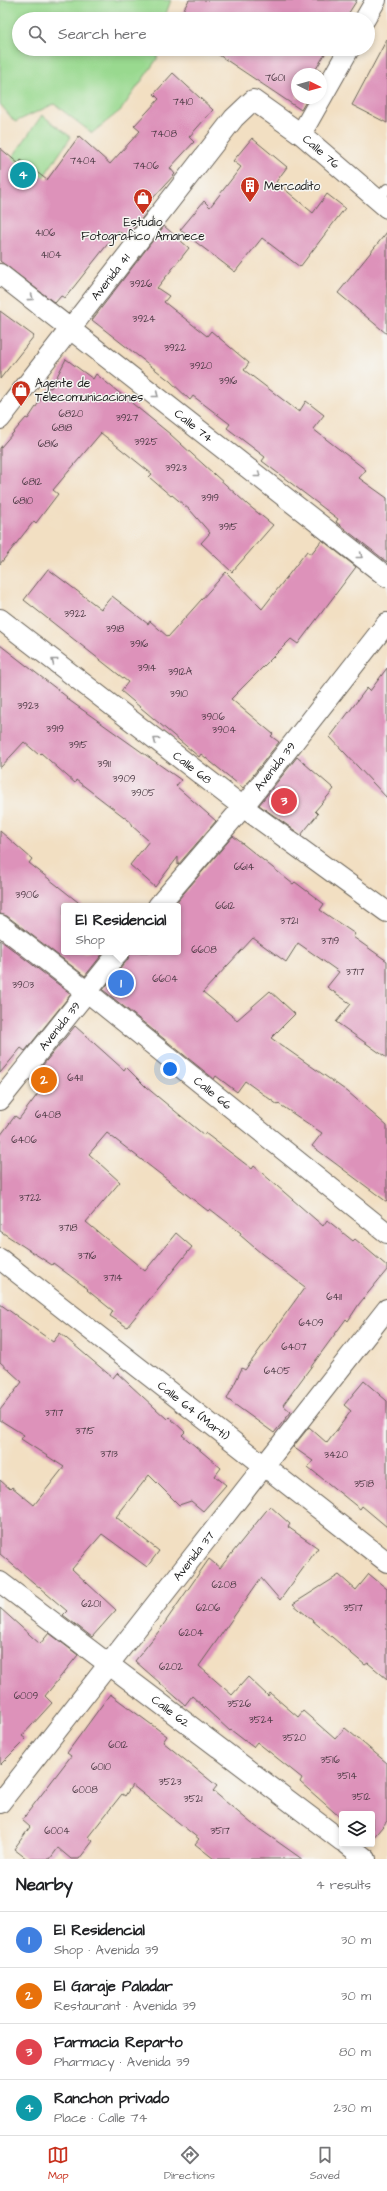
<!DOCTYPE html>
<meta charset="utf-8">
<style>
body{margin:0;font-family:"Architects Daughter",sans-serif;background:#f2f2f2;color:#202124}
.controls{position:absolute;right:12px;bottom:12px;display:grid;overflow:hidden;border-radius:4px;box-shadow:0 2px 6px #0003}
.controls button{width:36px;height:36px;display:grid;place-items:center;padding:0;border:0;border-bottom:1px solid #e0e0e0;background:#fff;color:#202124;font:20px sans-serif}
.compass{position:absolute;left:291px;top:68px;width:36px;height:36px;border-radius:50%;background:#fff;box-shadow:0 2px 6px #0003;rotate:95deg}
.you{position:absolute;left:170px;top:1069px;width:14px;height:14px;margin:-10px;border:3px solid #fff;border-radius:50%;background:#1a73e8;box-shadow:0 0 0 6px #1a73e833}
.badge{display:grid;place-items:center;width:26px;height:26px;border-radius:50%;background:#c8321e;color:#fff;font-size:13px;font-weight:700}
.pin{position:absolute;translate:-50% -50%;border:2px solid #fff;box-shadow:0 1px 4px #0006}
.popup{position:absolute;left:61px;top:903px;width:120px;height:52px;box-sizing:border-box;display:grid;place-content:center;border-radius:4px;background:#fff;filter:drop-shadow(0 1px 3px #0005);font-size:13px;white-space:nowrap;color:#757577}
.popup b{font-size:15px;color:#202124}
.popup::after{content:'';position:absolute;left:50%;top:100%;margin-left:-8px;border:8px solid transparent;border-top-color:#fff}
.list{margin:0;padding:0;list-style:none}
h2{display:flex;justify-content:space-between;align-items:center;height:52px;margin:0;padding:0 16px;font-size:17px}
h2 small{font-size:13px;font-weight:400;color:#757577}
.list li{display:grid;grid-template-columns:26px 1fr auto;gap:12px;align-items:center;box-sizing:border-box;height:56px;padding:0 16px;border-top:1px solid #e0e0e0}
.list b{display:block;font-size:15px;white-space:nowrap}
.list p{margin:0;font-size:13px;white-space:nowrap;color:#757577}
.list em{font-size:13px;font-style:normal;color:#757577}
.icon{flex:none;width:22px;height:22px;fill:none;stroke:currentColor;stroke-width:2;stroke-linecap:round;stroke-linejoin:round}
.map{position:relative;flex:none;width:387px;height:1859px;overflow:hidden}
.search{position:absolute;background:#fff;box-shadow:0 2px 6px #0003;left:12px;right:12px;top:12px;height:44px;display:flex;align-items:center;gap:10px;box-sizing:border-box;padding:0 14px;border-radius:22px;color:#757577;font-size:15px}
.sheet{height:276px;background:#fff}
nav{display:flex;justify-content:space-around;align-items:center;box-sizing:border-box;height:56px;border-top:1px solid #e0e0e0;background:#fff;font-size:11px;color:#757577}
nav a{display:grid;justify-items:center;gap:2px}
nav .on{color:#c8321e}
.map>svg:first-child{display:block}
.green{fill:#99d98f;stroke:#5a7a56}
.building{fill:#dd92ba}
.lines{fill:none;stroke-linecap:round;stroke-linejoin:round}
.service-casing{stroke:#676056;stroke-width:12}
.minor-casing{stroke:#676056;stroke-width:22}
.service{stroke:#fff;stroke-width:10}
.minor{stroke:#fff;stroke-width:20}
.oneway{stroke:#999}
.labels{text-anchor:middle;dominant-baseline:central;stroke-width:3;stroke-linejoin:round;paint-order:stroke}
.number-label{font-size:10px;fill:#4c3a44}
.street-label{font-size:12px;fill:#1c1c1c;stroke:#f6f6f2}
.poi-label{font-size:12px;fill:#1c1c1c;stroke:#f6f6f2;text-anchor:start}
</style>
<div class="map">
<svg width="387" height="1859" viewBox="0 0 387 1859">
<rect width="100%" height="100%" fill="#f6f6f2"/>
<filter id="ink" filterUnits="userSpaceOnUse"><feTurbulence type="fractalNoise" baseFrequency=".025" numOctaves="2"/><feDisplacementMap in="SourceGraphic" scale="8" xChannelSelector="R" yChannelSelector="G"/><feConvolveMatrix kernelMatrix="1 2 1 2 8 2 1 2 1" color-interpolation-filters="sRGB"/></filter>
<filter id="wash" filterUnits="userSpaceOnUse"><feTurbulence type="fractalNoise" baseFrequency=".012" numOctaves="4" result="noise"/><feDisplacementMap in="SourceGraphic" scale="16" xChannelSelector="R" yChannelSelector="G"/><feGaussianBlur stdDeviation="0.9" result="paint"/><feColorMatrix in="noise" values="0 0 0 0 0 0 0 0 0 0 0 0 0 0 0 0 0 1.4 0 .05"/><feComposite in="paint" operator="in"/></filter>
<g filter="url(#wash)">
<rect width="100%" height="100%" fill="#f2dfc2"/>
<!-- green -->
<g class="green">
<polygon points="0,0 171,0 164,19 19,19 19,49 158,49 157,59 121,110 92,133 54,104 15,122 0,104"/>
<polygon points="42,115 71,137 28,199 0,175"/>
</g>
<g id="blocks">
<!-- building -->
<g class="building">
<polygon points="189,0 357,0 345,19 178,19"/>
<polygon points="387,39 387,123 352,105"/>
<polygon points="210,49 328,49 316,69 323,72 321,75 297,74 297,98 308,98 301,110"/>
<polygon points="173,73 213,110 189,137 194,142 170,168 175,174 143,209 147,212 127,237 118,231 65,298 61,296 55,303 0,261 0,148 19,164 21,160 47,180 79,136 110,164 140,131 134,126 159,99 154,94"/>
<polygon points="252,138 287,167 276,182 313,213 327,194 345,208 300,267 262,238 235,272 180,230 204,201 210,207 241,167 233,161"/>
<polygon points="164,226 189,248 157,288 169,296 164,302 207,336 211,331 249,363 244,370 299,412 306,401 324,415 313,429 366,470 359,478 387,498 387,562 336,522 338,519 262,461 265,457 227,428 230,424 193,396 190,400 170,381 92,320"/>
<polygon points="387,232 387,334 338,293"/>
<polygon points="0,311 34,336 0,379"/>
<polygon points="66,359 93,379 96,374 170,434 248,505 273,525 232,572 201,543 210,533 190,510 172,495 171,496 149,477 152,474 101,433 53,490 58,494 36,523 34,521 0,564 0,448 26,418 28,419 49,387 51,388"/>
<polygon points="322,540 356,567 298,644 291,639 231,699 273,734 271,736 279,742 243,788 201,754 199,757 121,691 128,682 24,600 48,569 101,609 112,596 148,624 150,621 168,637 226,572 262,609 307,551 311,554"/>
<polygon points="0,645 67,697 66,698 181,780 176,786 216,821 178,865 178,857 155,887 130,865 149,841 131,825 132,823 76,780 75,783 41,753 39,755 24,742 0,768"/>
<polygon points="387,668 387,798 330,737 367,688 370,691"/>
<polygon points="297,757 334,789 315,811 318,814 301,835 259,805"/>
<polygon points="0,831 32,859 29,863 83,906 64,906 64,952 104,952 85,976 7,916 0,914"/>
<polygon points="233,836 293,884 295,882 324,904 320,910 355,934 353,937 387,961 387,1058 336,1022 351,1004 327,987 339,972 298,943 286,962 253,938 203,992 237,1020 270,991 295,1014 271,1038 348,1092 387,1126 387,1202 312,1146 322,1133 279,1104 278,1105 245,1081 237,1092 216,1076 214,1079 103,990 128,959 130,952 178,952 178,900"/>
<polygon points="0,940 71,994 25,1051 21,1048 0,1073"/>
<polygon points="75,1026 124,1070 126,1067 146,1087 204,1135 205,1133 252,1169 254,1166 323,1226 327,1220 353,1241 355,1239 387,1266 387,1270 359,1304 348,1321 346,1319 283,1405 291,1412 274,1433 227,1399 242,1368 245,1370 305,1287 262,1254 240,1235 241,1233 210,1209 208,1211 107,1133 89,1154 120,1182 86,1222 145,1271 176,1233 192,1247 127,1327 110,1316 113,1311 87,1290 88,1289 53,1263 52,1265 0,1231 0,1136 15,1116 19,1119 52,1075 42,1066"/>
<polygon points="0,1304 53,1342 60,1333 113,1378 117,1373 167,1419 169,1417 185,1432 182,1435 221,1468 215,1476 226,1485 203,1511 191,1501 179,1505 149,1475 116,1517 159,1551 147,1567 102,1534 72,1569 116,1610 92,1637 63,1615 67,1611 0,1554 0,1480 10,1489 12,1487 34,1505 64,1467 21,1439 24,1435 0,1420 0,1410 22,1382 0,1362"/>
<polygon points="364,1381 387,1401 387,1527 362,1506 360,1509 308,1467 313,1461 293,1447 309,1427 327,1443 351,1411 344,1405"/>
<polygon points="270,1506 290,1524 288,1527 318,1548 280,1600 261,1578 199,1666 232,1695 248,1677 268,1696 270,1693 298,1717 303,1711 335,1739 345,1728 387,1763 387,1821 373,1838 372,1814 344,1814 342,1812 342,1819 300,1782 302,1778 257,1742 253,1747 231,1730 230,1731 192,1696 185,1705 135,1661 159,1631 209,1559 220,1568"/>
<polygon points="369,1574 387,1589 387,1679 368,1663 365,1665 293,1604 339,1575 356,1590"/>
<polygon points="0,1608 40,1644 49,1633 78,1655 45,1696 52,1703 22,1736 26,1739 0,1765"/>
<polygon points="110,1694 167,1736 163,1742 217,1786 213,1791 251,1823 302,1859 214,1859 195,1844 199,1839 132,1785 125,1796 122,1794 88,1837 93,1841 79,1859 71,1859 58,1848 50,1859 27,1859 14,1849 30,1827 22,1820 71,1756 67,1753"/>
</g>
</g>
</g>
<g filter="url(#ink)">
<use href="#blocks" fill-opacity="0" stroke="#676056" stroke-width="1"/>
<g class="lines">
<defs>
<polyline id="service" points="377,200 387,189"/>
<g id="minor">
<polyline points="365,19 376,0"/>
<polyline points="301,134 349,49"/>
<path id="s1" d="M 0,274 L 387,577"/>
<path id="s2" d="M 0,419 L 234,118 L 253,100 L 301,134 L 387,208"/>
<path id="s3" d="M 0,619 L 243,807 L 387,912"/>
<path id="s4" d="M 158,906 L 243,807 L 387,623"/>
<path id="s5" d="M 0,925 L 86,991 L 387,1233"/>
<path id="s6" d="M 0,1100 L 119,952"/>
<path id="s7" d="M 0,1259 L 387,1562"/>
<path id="s8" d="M 0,1582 L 342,1841"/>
<path id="s9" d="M 0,1803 C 130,1639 257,1473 387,1309"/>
<polyline points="347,1844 366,1859"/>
</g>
</defs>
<!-- service casing -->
<use href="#service" class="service-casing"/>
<!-- minor casing -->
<use href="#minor" class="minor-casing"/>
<!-- service -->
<use href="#service" class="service"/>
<!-- minor -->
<use href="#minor" class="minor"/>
</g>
<!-- one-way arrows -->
<defs><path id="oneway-chevron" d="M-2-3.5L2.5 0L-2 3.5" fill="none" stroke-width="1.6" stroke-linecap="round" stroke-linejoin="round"/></defs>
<g class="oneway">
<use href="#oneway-chevron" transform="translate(31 298) rotate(37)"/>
<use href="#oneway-chevron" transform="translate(156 395) rotate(38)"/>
<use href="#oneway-chevron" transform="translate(258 475) rotate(38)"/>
<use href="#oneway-chevron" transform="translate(360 556) rotate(38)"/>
<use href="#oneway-chevron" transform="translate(54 661) rotate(-142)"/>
<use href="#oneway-chevron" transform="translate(156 740) rotate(-142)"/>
</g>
</g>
<!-- icons -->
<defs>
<symbol id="building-pin" viewBox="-11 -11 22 30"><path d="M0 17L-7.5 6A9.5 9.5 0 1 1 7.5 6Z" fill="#c8321e" stroke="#f6f6f2"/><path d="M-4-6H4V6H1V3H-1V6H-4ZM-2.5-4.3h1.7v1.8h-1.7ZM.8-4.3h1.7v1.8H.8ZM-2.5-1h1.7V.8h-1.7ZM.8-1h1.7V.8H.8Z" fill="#fff"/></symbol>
<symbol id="shop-pin" viewBox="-11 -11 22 30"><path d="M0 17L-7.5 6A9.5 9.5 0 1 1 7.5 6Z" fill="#c8321e" stroke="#f6f6f2"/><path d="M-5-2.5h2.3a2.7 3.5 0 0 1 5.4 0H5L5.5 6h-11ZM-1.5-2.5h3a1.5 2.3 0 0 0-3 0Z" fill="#fff"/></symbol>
</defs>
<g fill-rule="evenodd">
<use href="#building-pin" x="239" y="175" width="22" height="30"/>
<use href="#shop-pin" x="132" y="187" width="22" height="30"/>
<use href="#shop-pin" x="10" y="379" width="22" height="30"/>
</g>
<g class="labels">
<!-- number labels -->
<g class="number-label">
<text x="275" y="78">7601</text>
<text x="183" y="102">7410</text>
<text x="164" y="134">7408</text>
<text x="83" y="161">7404</text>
<text x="146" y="166">7406</text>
<text x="45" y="233">4106</text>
<text x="51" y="255">4104</text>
<text x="141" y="284">3926</text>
<text x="144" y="319">3924</text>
<text x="175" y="348">3922</text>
<text x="201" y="366">3920</text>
<text x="228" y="381">3916</text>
<text x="71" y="414">6820</text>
<text x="127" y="418">3927</text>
<text x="62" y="428">6818</text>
<text x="146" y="442">3925</text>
<text x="48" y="444">6816</text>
<text x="176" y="468">3923</text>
<text x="32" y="482">6812</text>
<text x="210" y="498">3919</text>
<text x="23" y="501">6810</text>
<text x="228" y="527">3915</text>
<text x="75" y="614">3922</text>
<text x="115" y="629">3918</text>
<text x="139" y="644">3916</text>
<text x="147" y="668">3914</text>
<text x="180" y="672">3912A</text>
<text x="179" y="694">3910</text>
<text x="28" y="706">3923</text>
<text x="213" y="717">3906</text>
<text x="55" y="729">3919</text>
<text x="224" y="730">3904</text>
<text x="78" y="745">3915</text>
<text x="104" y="764">3911</text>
<text x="124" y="779">3909</text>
<text x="143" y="793">3905</text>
<text x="244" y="867">6614</text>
<text x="27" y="895">3906</text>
<text x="225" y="906">6612</text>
<text x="289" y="921">3721</text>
<text x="330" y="941">3719</text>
<text x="204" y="950">6608</text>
<text x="355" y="972">3717</text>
<text x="165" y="979">6604</text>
<text x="23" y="985">3903</text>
<text x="75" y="1078">6411</text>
<text x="48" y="1115">6408</text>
<text x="24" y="1140">6406</text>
<text x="30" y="1198">3722</text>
<text x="68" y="1228">3718</text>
<text x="87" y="1256">3716</text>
<text x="113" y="1278">3714</text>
<text x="334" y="1297">6411</text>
<text x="311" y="1323">6409</text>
<text x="294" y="1347">6407</text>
<text x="277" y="1371">6405</text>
<text x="54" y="1413">3717</text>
<text x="85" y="1431">3715</text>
<text x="109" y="1454">3713</text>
<text x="336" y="1455">3420</text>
<text x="364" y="1484">3518</text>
<text x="224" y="1585">6208</text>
<text x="91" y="1604">6201</text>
<text x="208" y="1608">6206</text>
<text x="353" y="1608">3517</text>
<text x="191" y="1633">6204</text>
<text x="171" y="1667">6202</text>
<text x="26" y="1696">6009</text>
<text x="239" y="1704">3526</text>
<text x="261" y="1720">3524</text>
<text x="294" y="1738">3520</text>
<text x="118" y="1745">6012</text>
<text x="330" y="1760">3516</text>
<text x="101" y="1767">6010</text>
<text x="347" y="1776">3514</text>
<text x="170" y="1782">3523</text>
<text x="85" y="1790">6008</text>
<text x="361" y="1797">3512</text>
<text x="193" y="1799">3521</text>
<text x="57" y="1831">6004</text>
<text x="220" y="1831">3517</text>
</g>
<!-- street labels -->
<g class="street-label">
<text stroke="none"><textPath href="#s2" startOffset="493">Calle 76</textPath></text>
<text stroke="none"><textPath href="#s2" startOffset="180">Avenida 41</textPath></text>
<text stroke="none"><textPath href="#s1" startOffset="246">Calle 74</textPath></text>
<text stroke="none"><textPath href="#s4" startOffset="182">Avenida 39</textPath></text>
<text stroke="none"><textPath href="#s3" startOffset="243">Calle 68</textPath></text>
<text stroke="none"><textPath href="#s6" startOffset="95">Avenida 39</textPath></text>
<text stroke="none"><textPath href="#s5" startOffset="271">Calle 66</textPath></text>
<text stroke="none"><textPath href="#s7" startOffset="246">Calle 64 (Martí)</textPath></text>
<text stroke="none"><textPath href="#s9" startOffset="314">Avenida 37</textPath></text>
<text stroke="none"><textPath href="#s8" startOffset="214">Calle 62</textPath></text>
</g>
<!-- poi labels -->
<g class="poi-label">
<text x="264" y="186">Mercadito</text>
<text x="143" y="222" text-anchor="middle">Estudio<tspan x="143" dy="14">Fotografico Amanece</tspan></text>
<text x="35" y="383">Agente de<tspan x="35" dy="14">Telecomunicaciones</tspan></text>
</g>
</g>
</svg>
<div class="controls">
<button><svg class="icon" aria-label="layers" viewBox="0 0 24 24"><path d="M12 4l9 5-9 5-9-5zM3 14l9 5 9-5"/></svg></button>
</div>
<svg class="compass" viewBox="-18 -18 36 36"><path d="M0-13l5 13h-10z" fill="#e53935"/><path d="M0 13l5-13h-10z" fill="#757577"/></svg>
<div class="you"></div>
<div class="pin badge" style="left:121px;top:983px;background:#3f7fe0">1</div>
<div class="popup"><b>El Residencial</b>Shop</div>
<div class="pin badge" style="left:44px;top:1080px;background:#e8710a">2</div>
<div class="pin badge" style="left:284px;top:801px;background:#e0444e">3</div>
<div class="pin badge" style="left:23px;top:175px;background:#0f9aa8">4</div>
<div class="search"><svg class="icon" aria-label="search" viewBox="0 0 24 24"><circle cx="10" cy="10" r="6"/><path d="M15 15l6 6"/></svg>Search here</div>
</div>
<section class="sheet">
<h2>Nearby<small>4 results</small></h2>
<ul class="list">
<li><span class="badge" style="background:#3f7fe0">1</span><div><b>El Residencial</b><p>Shop · Avenida 39</p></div><em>30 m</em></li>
<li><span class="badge" style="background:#e8710a">2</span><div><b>El Garaje Paladar</b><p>Restaurant · Avenida 39</p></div><em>30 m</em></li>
<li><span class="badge" style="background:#e0444e">3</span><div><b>Farmacia Reparto</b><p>Pharmacy · Avenida 39</p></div><em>80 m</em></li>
<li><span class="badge" style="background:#0f9aa8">4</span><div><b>Ranchon privado</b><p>Place · Calle 74</p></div><em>230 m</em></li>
</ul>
</section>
<nav>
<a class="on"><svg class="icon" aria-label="map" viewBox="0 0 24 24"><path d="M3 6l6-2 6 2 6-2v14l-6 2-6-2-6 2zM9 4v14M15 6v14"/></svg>Map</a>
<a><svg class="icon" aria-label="directions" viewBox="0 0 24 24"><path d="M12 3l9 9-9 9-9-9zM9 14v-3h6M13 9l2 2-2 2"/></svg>Directions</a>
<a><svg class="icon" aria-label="saved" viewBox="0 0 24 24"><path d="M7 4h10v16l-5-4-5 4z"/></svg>Saved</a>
</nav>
